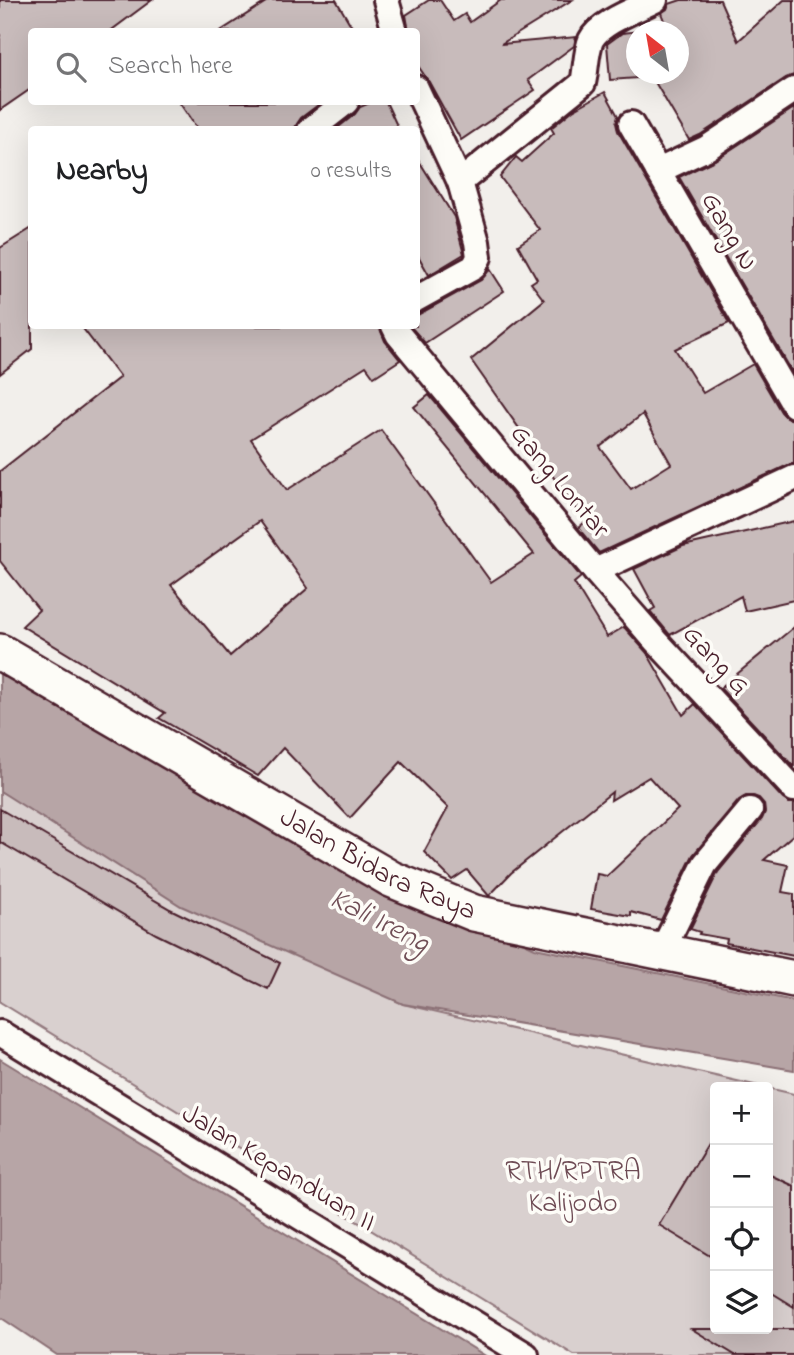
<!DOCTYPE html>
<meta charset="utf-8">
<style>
body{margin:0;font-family:"Indie Flower",sans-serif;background:#f6f6f6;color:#202124}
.controls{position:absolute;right:21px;bottom:21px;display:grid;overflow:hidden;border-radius:7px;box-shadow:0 7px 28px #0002}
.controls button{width:63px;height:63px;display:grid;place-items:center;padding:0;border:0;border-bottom:2px solid #e0e0e0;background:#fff;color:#202124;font:35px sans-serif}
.compass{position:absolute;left:626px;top:21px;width:63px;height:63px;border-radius:50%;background:#fff;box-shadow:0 7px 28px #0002;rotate:329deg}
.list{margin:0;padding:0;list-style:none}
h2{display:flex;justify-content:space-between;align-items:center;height:91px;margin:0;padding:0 28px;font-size:30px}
h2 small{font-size:23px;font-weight:400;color:#757577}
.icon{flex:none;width:38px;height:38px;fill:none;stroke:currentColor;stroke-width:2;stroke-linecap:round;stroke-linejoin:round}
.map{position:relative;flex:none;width:794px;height:1355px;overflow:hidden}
.search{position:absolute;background:#fff;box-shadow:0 7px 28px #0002;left:28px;top:28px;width:392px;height:77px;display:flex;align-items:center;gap:18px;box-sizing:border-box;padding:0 24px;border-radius:7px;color:#757577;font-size:26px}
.panel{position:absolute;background:#fff;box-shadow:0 7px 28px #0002;left:28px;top:126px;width:392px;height:203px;border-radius:7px}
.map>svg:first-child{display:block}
.green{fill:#d9d0cf;stroke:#92787d;stroke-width:2}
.water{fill:#b7a5a6;stroke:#8b6f75;stroke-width:2}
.building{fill:#c8bbbb;stroke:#4a1f2b;stroke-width:2;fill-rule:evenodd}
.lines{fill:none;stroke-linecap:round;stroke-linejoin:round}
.street-casing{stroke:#4a1f2b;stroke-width:30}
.secondary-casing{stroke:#4a1f2b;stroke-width:40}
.street{stroke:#fdfcf7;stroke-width:24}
.secondary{stroke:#fdfcf7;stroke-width:35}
.labels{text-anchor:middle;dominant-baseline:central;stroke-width:7;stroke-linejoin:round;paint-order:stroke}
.street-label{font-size:28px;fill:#4a1f2b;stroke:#fdfcf7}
.park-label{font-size:28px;fill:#6e4b54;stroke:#fdfcf7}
.water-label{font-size:30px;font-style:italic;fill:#704e56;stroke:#fdfcf7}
</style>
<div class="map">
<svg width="794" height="1355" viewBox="0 0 794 1355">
<rect width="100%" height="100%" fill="#f2efeb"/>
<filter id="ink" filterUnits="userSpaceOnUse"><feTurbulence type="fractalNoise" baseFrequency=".0143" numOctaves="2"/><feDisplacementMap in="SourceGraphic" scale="14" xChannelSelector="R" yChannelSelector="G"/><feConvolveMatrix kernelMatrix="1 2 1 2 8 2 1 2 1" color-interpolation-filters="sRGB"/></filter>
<g filter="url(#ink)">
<!-- green -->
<polygon class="green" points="0,791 403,1004 763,1087 715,1087 715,1329 768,1329 768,1088 794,1094 794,1355 574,1355 0,1002"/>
<!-- water -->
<g class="water">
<polygon points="0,665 340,859 535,948 794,1001 794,1070 403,1004 181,906 0,791"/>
<polygon points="0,1059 484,1355 57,1355 0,1317"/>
</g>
<!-- building -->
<g class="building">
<polygon points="0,0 152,0 109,32 32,32 32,88 0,110"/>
<polygon points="269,0 336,0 355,32 219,32"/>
<polygon points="429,0 440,0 454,21 465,14 470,22 501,0 572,0 501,44 576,37 574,46 528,80 535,90 461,140 429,82 416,63 416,32 409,32 406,15"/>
<path d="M 681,0 L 720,0 L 738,41 L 784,0 L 794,0 L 794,75 L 786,78 L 700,135 L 689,140 L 652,77 L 610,80 L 607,44 L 622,33 L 667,28 L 661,13 L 667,9 L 669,4 ZM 636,32 L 678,32 L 678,74 L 636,74 Z"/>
<path d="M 605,92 L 618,116 L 616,123 L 618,131 L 729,323 L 675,349 L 703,393 L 753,364 L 781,412 L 787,418 L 794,420 L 794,463 L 788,465 L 599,553 L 578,528 L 585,522 L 471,360 L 544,300 L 531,283 L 537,279 L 518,245 L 540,230 L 500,177 L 516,157 L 522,162 L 554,133 L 551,128 L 573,110 ZM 643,414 L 671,464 L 631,489 L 600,447 Z"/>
<polygon points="179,102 322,102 301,118 293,130 198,130"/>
<polygon points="372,102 386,102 399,130 335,130 355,114 360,107"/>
<polygon points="794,108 794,375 679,177 715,160"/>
<polygon points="416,156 454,217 464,254 429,275 416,252"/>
<polygon points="32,228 32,349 0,374 0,248"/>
<polygon points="490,269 504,291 425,343 410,326 416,326 416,316 481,280"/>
<path d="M 81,326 L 379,326 L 385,341 L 400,360 L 374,377 L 366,366 L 251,439 L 287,490 L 381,430 L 491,582 L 534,554 L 414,407 L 429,395 L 581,577 L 574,583 L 607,637 L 624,627 L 647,653 L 683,715 L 695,704 L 783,799 L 789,803 L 794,803 L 794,834 L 764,860 L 788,865 L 782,892 L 794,894 L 794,956 L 726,943 L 727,939 L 699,934 L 700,932 L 690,929 L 718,872 L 762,819 L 765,812 L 764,804 L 759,798 L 753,796 L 746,796 L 739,800 L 693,855 L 661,920 L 631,912 L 631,916 L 591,909 L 597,874 L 607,876 L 678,809 L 649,777 L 611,800 L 612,792 L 511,873 L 489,896 L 467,870 L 452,880 L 424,852 L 448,808 L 401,762 L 350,818 L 283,748 L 258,776 L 159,718 L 165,713 L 22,626 L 39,610 L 0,561 L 0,471 L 120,377 ZM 260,521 L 308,588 L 230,656 L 171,585 Z"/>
<polygon points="794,521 794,600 745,611 741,596 670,635 650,611 655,608 634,569 683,546"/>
<polygon points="794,627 794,767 720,688"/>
<polygon points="0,809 170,909 280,963 268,989 156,934 0,842"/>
<polygon points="715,1132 715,1259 659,1225"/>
<polygon points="768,1174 794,1186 794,1307 768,1291"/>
<polygon points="692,1329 794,1329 794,1355 735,1355"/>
</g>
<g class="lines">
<defs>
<g id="street">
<polyline points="386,0 395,32"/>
<polyline points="416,88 460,182 477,242 479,257 474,267 416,299"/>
<polyline points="631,124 794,405"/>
<polyline points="310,130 346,102"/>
<polyline points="658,171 707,148 794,90"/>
<path d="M 460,182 L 583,83 C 586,71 586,51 591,40 C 600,22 638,9 655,0"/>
<polyline points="394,326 398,334 595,571 656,641 794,789"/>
<polyline points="595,571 794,478"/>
<polyline points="662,951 705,864 750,810"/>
<polyline points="0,1033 526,1355"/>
</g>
<g id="secondary">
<path id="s1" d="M 0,652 L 391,879 L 474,913 L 794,979"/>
</g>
</defs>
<!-- street casing -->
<use href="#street" class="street-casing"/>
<!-- secondary casing -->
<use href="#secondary" class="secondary-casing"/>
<!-- street -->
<use href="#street" class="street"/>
<!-- secondary -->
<use href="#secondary" class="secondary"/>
</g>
</g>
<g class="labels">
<!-- street labels -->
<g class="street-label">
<text transform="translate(728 232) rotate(60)">Gang N</text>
<text transform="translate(559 482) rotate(50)">Gang Lontar</text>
<text transform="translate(715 661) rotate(47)">Gang G</text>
<text stroke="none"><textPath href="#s1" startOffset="434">Jalan Bidara Raya</textPath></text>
<text transform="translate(278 1169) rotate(31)">Jalan Kepanduan II</text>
</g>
<!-- park labels -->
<g class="park-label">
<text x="573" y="1172">RTH/RPTRA<tspan x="573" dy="32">Kalijodo</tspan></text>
</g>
<!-- water labels -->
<g class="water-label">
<text transform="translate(379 922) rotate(27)">Kali Ireng</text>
</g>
</g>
</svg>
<div class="controls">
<button>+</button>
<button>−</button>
<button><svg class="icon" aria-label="locate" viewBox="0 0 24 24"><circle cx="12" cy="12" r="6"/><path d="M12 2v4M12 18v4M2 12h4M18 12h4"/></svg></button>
<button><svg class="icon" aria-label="layers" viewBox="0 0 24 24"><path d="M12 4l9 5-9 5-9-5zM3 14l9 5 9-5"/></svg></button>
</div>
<svg class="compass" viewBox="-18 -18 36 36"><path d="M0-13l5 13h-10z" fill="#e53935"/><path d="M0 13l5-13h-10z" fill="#757577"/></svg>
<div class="search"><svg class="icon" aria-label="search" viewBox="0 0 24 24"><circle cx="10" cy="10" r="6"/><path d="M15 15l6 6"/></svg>Search here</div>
<section class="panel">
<h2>Nearby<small>0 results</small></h2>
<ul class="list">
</ul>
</section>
</div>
